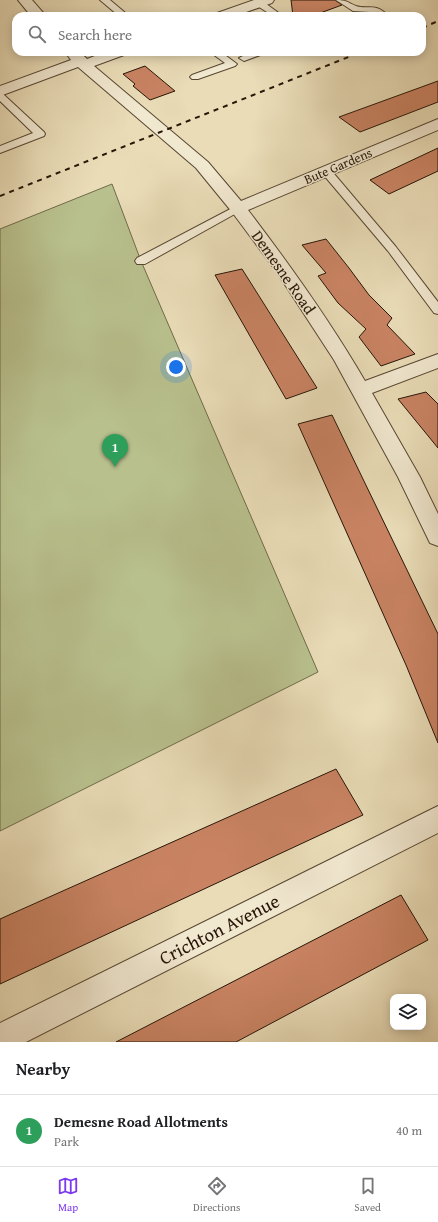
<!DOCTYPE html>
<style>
body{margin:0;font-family:"Gentium Book Plus",serif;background:#f2f2f2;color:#202124}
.controls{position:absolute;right:12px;bottom:12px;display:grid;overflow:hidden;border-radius:8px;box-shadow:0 2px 10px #0003}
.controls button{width:36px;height:36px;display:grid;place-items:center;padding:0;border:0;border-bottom:1px solid #e0e0e0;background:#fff;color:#202124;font:20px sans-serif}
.you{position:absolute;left:176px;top:367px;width:14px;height:14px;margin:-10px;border:3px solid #fff;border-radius:50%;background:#1a73e8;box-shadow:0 0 0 6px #1a73e833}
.badge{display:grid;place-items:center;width:26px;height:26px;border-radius:50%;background:#7c3aed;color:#fff;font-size:13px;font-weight:700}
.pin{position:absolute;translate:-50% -33px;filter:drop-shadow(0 1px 2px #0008)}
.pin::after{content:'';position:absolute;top:21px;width:14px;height:12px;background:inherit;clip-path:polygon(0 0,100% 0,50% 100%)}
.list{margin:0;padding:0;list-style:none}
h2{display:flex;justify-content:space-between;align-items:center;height:52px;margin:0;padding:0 16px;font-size:17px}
h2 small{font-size:13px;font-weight:400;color:#757577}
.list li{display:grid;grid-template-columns:26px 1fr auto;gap:12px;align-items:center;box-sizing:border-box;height:72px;padding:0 16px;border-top:1px solid #e0e0e0}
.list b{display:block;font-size:15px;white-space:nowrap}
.list p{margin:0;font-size:13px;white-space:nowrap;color:#757577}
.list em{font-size:13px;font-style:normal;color:#757577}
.icon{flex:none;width:22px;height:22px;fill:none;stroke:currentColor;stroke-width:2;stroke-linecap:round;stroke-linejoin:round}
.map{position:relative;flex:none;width:438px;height:1042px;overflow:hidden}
.search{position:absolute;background:#fff;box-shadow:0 2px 10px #0003;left:12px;right:12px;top:12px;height:44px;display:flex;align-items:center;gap:10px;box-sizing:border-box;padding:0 14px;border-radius:12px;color:#757577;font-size:15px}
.sheet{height:124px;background:#fff}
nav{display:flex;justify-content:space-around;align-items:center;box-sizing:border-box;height:56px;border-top:1px solid #e0e0e0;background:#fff;font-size:11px;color:#757577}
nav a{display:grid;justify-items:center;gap:2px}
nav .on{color:#7c3aed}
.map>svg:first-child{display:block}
.green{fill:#b8c08d;stroke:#6f6a4a}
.building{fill:#c98363;stroke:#261506}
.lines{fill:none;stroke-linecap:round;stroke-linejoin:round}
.service-casing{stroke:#574732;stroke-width:2}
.minor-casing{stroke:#574732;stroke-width:2}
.service{fill:#f1e8d0;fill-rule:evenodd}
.minor{fill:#f1e8d0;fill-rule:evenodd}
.rail{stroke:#261506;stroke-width:2;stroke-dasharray:5 5;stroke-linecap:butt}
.labels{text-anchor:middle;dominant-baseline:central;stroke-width:3;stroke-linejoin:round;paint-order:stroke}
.far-street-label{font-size:13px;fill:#261506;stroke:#f1e8d0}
.street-label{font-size:16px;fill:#261506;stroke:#f1e8d0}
.near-street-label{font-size:19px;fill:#261506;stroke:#f1e8d0}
</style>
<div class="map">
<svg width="438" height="1042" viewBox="0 0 438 1042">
<rect width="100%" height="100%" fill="#e9dcb7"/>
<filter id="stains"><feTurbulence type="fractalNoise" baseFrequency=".005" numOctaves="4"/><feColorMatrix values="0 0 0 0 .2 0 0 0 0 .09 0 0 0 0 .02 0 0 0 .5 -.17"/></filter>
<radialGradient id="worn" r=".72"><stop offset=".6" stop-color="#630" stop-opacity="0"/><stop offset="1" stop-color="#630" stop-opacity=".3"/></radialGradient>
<!-- green -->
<polygon class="green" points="112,184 141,261 318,672 0,831 0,229"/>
<!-- building -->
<g class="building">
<polygon points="291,0 335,0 342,5 312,16 293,16"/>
<polygon points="145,66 175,91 150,100 133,86 135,84 123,74"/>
<polygon points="438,81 438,102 360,132 339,117"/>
<polygon points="438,148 438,171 389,194 370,180"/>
<polygon points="326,239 349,268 369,295 392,318 387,325 415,354 381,366 359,337 366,329 338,303 318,276 326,273 302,245"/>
<polygon points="242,269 317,388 286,399 215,275"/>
<polygon points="426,392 438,404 438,448 398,399"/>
<polygon points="332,415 438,634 438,743 406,665 298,424"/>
<polygon points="336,769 363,815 0,984 0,919"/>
<polygon points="401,895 428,940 236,1042 116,1042"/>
</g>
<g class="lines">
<defs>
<g id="service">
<polygon points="100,0 110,0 129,16 119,16"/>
<polygon points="259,0 262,1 283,16 273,16 256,5 255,3 256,1"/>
<path d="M 336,0 C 346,0 347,2 356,6 C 368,10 376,2 388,16 L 378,16 L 370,12 L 353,11 Z"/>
<polygon points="210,52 221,52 237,64 235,66 198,79 192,79 190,77 192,75 225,63"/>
<polygon points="251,52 265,52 263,54 244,61 239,58"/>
<polygon points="0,93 3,94 44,132 45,134 44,136 0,153 0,146 33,133 0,101"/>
<polygon points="326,168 330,169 396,247 438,302 438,314 434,313 388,251 322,173 321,171"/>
<polygon points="238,205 243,208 242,210 145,264 137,264 135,261 137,258"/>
</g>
<g id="minor">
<polygon points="18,0 32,0 46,16 31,16"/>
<polygon points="254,0 274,0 272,3 235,16 215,16 217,13"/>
<path d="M 65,52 L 80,52 L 87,59 L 105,52 L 126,52 L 124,55 L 94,66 L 208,162 L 241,201 L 438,119 L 438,130 L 248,210 C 290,265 330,321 365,381 L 438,354 L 438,368 L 372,393 L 420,477 L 438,514 L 438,546 L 430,543 L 398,477 L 334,360 L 276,271 L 232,212 L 196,168 L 78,67 L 0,96 L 0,86 L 71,60 Z"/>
<polygon points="438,806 438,833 26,1042 0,1042 0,1023"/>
</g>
</defs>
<!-- service casing -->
<use href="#service" class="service-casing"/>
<!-- minor casing -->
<use href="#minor" class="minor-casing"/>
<!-- service -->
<use href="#service" class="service"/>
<!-- minor -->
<use href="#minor" class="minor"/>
<!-- rail -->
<g class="rail">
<polyline points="422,28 438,21"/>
<polyline points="0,196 361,52"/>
</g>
</g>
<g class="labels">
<!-- far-street labels -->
<g class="far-street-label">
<text transform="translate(338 166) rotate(-23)">Bute Gardens</text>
</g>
<!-- street labels -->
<g class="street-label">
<text transform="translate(284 272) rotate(55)">Demesne Road</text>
</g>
<!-- near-street labels -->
<g class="near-street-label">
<text transform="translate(219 929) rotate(-27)">Crichton Avenue</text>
</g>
</g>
<rect width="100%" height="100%" filter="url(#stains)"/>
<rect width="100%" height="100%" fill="url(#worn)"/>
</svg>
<div class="controls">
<button><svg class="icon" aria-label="layers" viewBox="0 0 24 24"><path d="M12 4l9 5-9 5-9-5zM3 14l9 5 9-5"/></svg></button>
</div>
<div class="you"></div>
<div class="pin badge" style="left:115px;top:467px;background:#2e9e5b">1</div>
<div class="search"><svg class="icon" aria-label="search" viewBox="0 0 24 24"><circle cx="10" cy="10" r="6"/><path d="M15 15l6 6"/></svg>Search here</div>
</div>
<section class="sheet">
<h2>Nearby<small></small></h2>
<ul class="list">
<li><span class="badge" style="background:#2e9e5b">1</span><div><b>Demesne Road Allotments</b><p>Park</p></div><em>40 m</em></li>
</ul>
</section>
<nav>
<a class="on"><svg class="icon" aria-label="map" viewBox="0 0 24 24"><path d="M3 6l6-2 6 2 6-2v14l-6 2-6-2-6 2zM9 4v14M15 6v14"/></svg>Map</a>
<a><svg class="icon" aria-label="directions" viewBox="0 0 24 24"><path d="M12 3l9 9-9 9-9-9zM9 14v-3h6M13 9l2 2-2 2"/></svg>Directions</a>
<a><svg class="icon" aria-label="saved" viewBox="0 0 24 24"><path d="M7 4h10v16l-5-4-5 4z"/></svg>Saved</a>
</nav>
